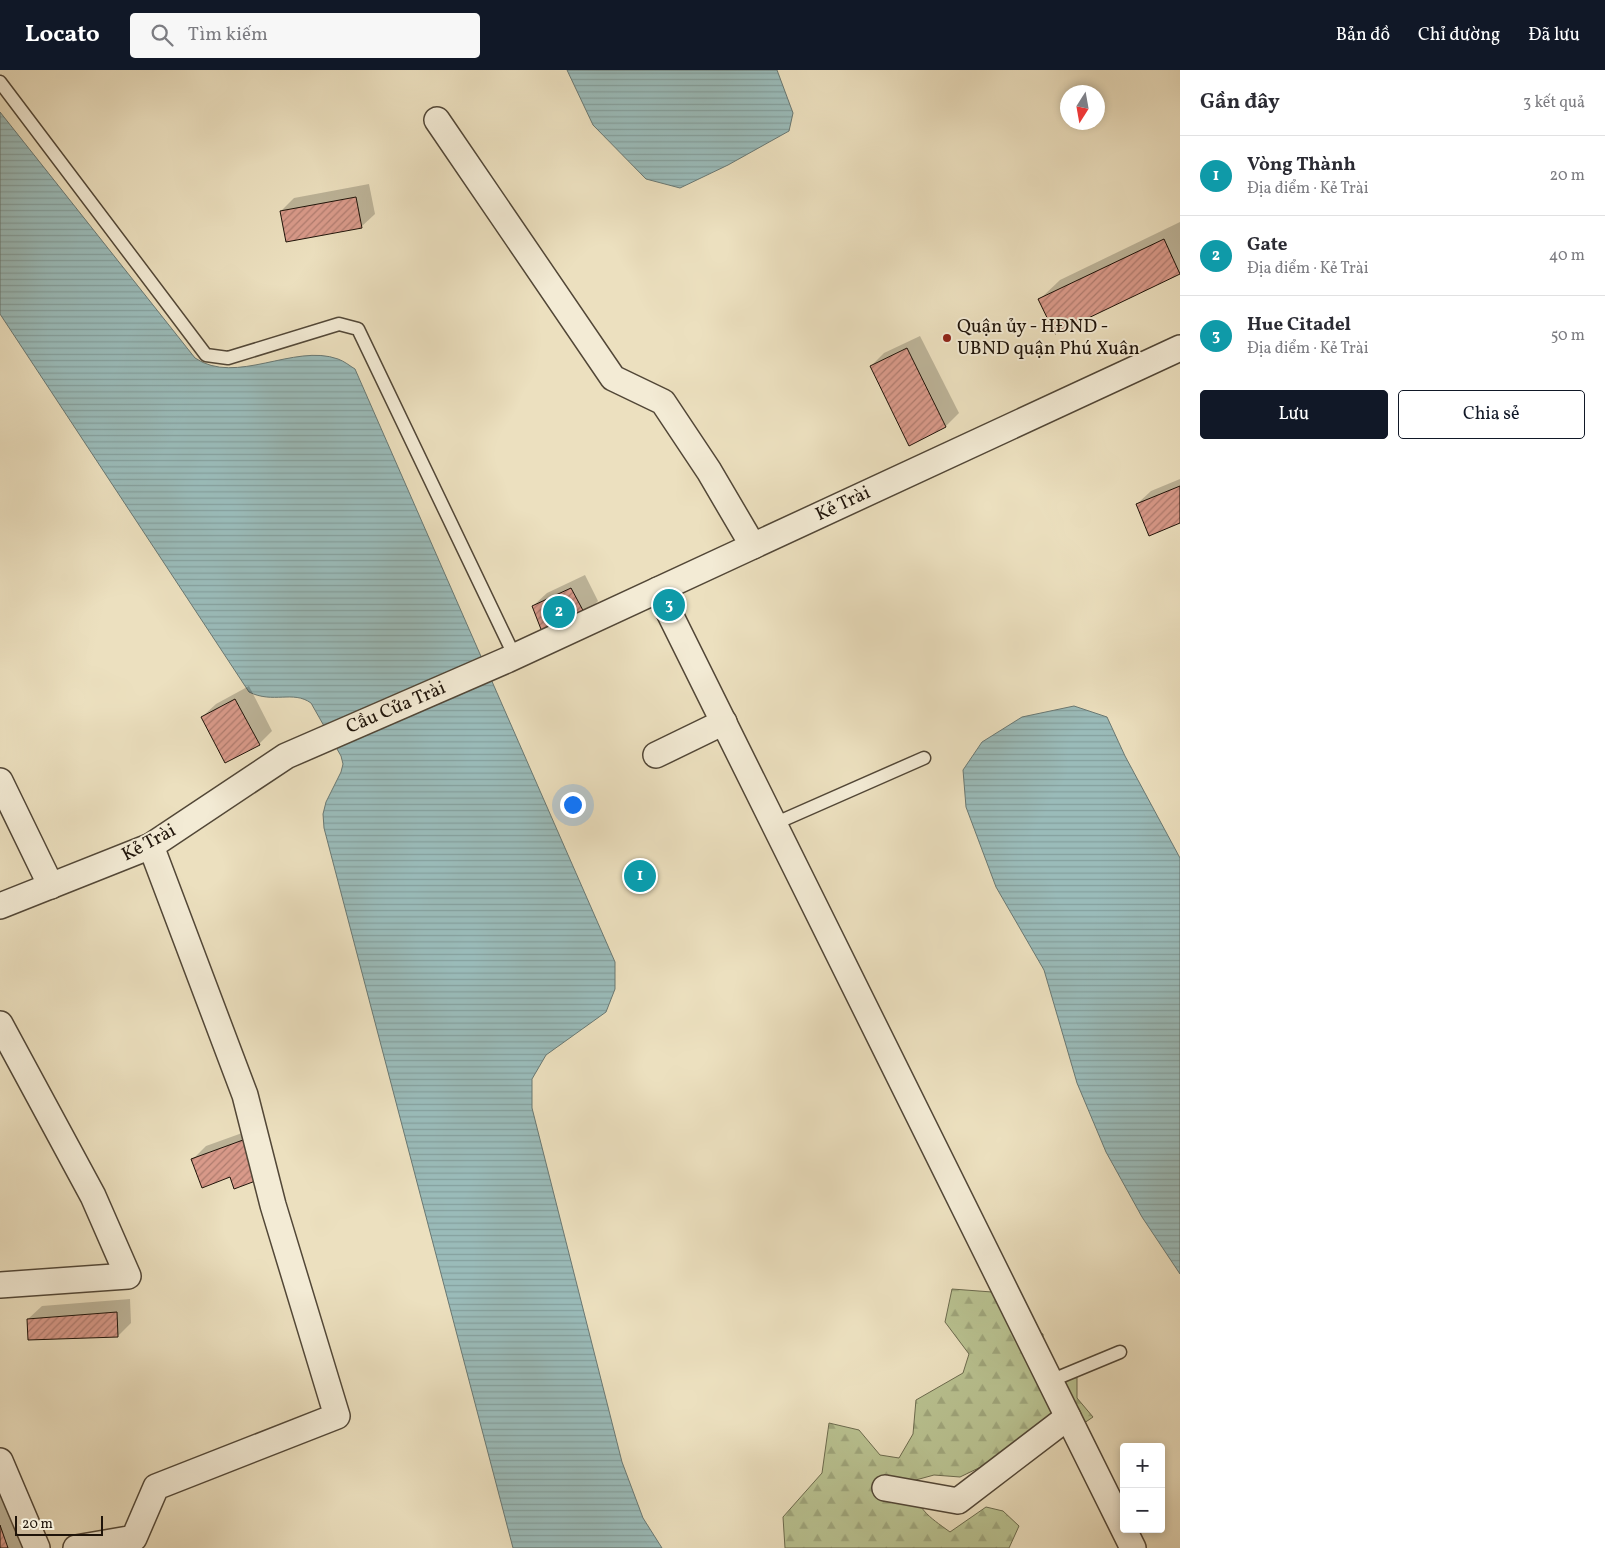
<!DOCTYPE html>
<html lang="vi">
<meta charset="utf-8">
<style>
body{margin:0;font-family:Vollkorn,serif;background:#f7f7f7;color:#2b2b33}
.controls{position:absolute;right:15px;bottom:15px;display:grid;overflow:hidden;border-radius:5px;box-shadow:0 2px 8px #0003}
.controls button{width:45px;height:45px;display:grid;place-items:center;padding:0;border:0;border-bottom:1px solid #e1e1e2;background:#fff;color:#2b2b33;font:25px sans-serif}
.compass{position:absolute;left:1060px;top:15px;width:45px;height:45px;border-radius:50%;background:#fff;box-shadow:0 2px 8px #0003;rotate:191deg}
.scale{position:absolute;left:15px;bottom:12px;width:88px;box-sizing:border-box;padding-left:5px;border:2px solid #1f140a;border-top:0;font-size:14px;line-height:18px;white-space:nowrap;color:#1f140a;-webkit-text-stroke:4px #f3ebd5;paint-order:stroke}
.you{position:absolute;left:572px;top:734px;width:18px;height:18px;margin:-12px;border:4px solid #fff;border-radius:50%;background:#1a73e8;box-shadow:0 0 0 8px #1a73e833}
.badge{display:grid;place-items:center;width:32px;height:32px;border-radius:50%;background:#111827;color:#fff;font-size:16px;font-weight:700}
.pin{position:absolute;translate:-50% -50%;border:2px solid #fff;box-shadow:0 1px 5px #0006}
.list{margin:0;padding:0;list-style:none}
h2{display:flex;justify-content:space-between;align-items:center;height:65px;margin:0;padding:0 20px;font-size:21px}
h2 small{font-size:16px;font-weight:400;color:#7c7c81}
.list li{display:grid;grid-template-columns:32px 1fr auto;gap:15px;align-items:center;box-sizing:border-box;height:80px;padding:0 20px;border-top:1px solid #e1e1e2}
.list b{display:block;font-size:19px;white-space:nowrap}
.list p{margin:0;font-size:16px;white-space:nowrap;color:#7c7c81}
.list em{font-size:16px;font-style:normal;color:#7c7c81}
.actions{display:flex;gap:10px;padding:15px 20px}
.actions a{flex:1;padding:11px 0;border:1px solid #111827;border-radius:5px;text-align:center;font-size:18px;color:#111827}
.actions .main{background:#111827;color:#fff}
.icon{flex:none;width:28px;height:28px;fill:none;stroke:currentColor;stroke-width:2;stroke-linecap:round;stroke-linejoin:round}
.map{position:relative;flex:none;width:1180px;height:1478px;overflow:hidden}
header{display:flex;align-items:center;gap:30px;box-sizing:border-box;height:70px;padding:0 25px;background:#111827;color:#fff}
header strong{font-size:24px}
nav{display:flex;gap:28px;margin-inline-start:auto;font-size:18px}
.search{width:350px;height:45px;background:#f7f7f7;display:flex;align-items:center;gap:12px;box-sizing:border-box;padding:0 18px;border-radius:5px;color:#7c7c81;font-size:19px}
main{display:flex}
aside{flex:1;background:#fff}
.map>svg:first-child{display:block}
.forest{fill:url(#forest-firs);stroke:#6c6b4e}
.water{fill:url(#water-rules);stroke:#697873}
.shadow{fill:#0003}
.building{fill:url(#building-hatch);stroke:#1f140a}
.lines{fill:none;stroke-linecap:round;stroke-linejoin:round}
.service-casing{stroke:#524737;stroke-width:15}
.minor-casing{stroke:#524737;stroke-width:28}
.service{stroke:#f3ebd5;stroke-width:12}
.minor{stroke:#f3ebd5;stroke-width:25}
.poi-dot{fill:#8f2418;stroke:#f3ebd5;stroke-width:2}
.labels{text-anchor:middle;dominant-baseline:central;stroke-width:4;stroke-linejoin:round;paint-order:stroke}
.poi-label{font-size:19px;fill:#1f140a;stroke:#f3ebd5;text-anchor:start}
.street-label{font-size:19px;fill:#1f140a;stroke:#f3ebd5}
</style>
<header>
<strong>Locato</strong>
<div class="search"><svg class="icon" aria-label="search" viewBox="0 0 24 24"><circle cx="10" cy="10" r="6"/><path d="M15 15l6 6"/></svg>Tìm kiếm</div>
<nav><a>Bản đồ</a><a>Chỉ đường</a><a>Đã lưu</a></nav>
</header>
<main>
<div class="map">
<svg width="1180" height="1478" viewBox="0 0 1180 1478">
<defs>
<pattern id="forest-firs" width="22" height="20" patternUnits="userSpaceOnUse" patternTransform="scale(1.25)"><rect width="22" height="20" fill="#b9c291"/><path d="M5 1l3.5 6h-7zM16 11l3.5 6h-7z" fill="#9fa67c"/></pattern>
<pattern id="water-rules" width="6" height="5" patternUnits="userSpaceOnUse" patternTransform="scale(1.25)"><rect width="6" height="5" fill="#9abbb9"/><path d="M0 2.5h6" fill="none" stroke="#84a09e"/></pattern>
<pattern id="building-hatch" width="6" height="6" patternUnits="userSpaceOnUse" patternTransform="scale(1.25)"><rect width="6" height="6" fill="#d99a8a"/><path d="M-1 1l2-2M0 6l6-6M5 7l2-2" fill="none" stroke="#af7c6f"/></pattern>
</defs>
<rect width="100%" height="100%" fill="#ece0bf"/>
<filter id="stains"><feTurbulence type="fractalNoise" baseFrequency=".004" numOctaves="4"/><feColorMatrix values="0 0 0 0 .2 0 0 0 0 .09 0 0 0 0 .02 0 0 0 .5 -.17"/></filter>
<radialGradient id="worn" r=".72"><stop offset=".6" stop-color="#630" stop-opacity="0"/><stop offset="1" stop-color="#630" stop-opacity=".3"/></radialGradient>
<!-- forest -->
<path class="forest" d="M 952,1219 L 992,1222 L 1021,1233 L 1017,1256 L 1043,1264 L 1042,1293 L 1077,1307 L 1077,1328 L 1093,1347 L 1062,1368 L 1031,1382 L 987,1394 L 960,1407 L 934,1405 L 912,1411 C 916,1439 928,1446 950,1462 L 986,1437 L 1003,1441 L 1019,1456 L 1009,1478 L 785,1478 L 783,1447 L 822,1403 L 829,1353 L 859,1360 L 880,1385 L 899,1388 L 913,1364 L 916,1330 L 963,1303 L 969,1284 L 945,1252 Z"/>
<!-- water -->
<g class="water">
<polygon points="567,0 777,0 793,43 789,61 728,95 680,118 646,109 593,55"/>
<path d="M 0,42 L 195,288 C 236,316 294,273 338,289 C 344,291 350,296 355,299 L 615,892 L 615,919 L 606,942 L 546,985 L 532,1009 L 532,1038 L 622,1392 L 643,1448 L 662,1478 L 513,1478 L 324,758 L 323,744 L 326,732 L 341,702 L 343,694 L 341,686 L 311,633 C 293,620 273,634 249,622 L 0,244 Z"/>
<polygon points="1074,636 1107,647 1125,686 1180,788 1180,1204 1142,1147 1106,1082 1077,1013 1044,900 996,817 966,737 963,700 982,672 1022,647"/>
</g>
<!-- shadow -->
<g class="shadow">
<polygon points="369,114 375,144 361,157 281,141 294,128"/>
<polygon points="1180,152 1180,203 1056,262 1040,229 1060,210"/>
<polygon points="920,266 959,343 946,356 871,296 884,283"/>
<polygon points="1180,409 1180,452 1137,434 1151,421"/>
<polygon points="585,505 598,531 585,545 533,536 547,523"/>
<polygon points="249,616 272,661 259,674 202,647 216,634"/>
<polygon points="256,1058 231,1106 193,1089 206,1076"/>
<polygon points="130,1229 131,1253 118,1266 28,1249 42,1236"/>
<polygon points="0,1417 43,1478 0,1478"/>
</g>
<!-- building -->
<g class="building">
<polygon points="356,127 362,158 286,172 280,141"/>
<polygon points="1164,169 1180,204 1055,264 1038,229"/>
<polygon points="907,278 946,357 909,376 870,296"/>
<polygon points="1180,416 1180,453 1149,466 1136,434"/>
<polygon points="571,518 586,546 544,567 532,536"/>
<polygon points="235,629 260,675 225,693 201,647"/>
<polygon points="243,1070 258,1110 234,1119 230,1107 202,1118 191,1089"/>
<polygon points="117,1242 118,1267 28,1270 27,1249"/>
<polygon points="0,1455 8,1478 0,1478"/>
</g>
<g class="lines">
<defs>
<g id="service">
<polyline points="0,12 206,285 228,288 339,254 358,259 515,587"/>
<polyline points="774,754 924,688"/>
<polyline points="1050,1311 1120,1282"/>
</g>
<g id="minor">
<polyline points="437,50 613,308 663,332 709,401 753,476"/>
<polyline points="658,520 1133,1478"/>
<polyline points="656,685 724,652"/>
<polyline points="0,711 51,816"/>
<polyline points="0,836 151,776 286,686 507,590 1180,278"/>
<polyline points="0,954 93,1126 128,1206 0,1215"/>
<polyline points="0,1391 37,1478"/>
<polyline points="885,1418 958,1431 1068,1347"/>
<polyline points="76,1478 134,1468 156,1417 337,1346 273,1135 245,1025 151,776"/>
</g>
</defs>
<!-- service casing -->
<use href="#service" class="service-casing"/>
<!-- minor casing -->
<use href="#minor" class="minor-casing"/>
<!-- service -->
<use href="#service" class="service"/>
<!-- minor -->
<use href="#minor" class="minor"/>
</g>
<!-- markers -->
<circle class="poi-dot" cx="947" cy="268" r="5"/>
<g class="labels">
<!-- poi labels -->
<g class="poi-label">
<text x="957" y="257">Quận ủy - HĐND -<tspan x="957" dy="22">UBND quận Phú Xuân</tspan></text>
</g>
<!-- street labels -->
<g class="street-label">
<text transform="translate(843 434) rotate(-25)">Kẻ Trài</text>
<text transform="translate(396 638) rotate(-23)">Cầu Cửa Trài</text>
<text transform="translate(149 773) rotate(-28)">Kẻ Trài</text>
</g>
</g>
<rect width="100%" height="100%" filter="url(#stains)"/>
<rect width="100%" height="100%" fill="url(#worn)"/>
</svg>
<div class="controls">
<button>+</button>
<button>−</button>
</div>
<svg class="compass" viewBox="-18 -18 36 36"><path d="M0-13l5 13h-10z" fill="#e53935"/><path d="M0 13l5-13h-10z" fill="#7c7c81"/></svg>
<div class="scale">20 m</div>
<div class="you"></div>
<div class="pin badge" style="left:640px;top:806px;background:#0f9aa8">1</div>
<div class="pin badge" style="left:559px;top:542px;background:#0f9aa8">2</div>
<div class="pin badge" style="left:669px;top:535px;background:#0f9aa8">3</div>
</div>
<aside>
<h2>Gần đây<small>3 kết quả</small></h2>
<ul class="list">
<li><span class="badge" style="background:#0f9aa8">1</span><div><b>Vòng Thành</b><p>Địa điểm · Kẻ Trài</p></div><em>20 m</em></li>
<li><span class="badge" style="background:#0f9aa8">2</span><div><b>Gate</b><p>Địa điểm · Kẻ Trài</p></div><em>40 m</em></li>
<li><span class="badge" style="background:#0f9aa8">3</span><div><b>Hue Citadel</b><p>Địa điểm · Kẻ Trài</p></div><em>50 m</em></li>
</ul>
<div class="actions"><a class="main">Lưu</a><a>Chia sẻ</a></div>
</aside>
</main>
